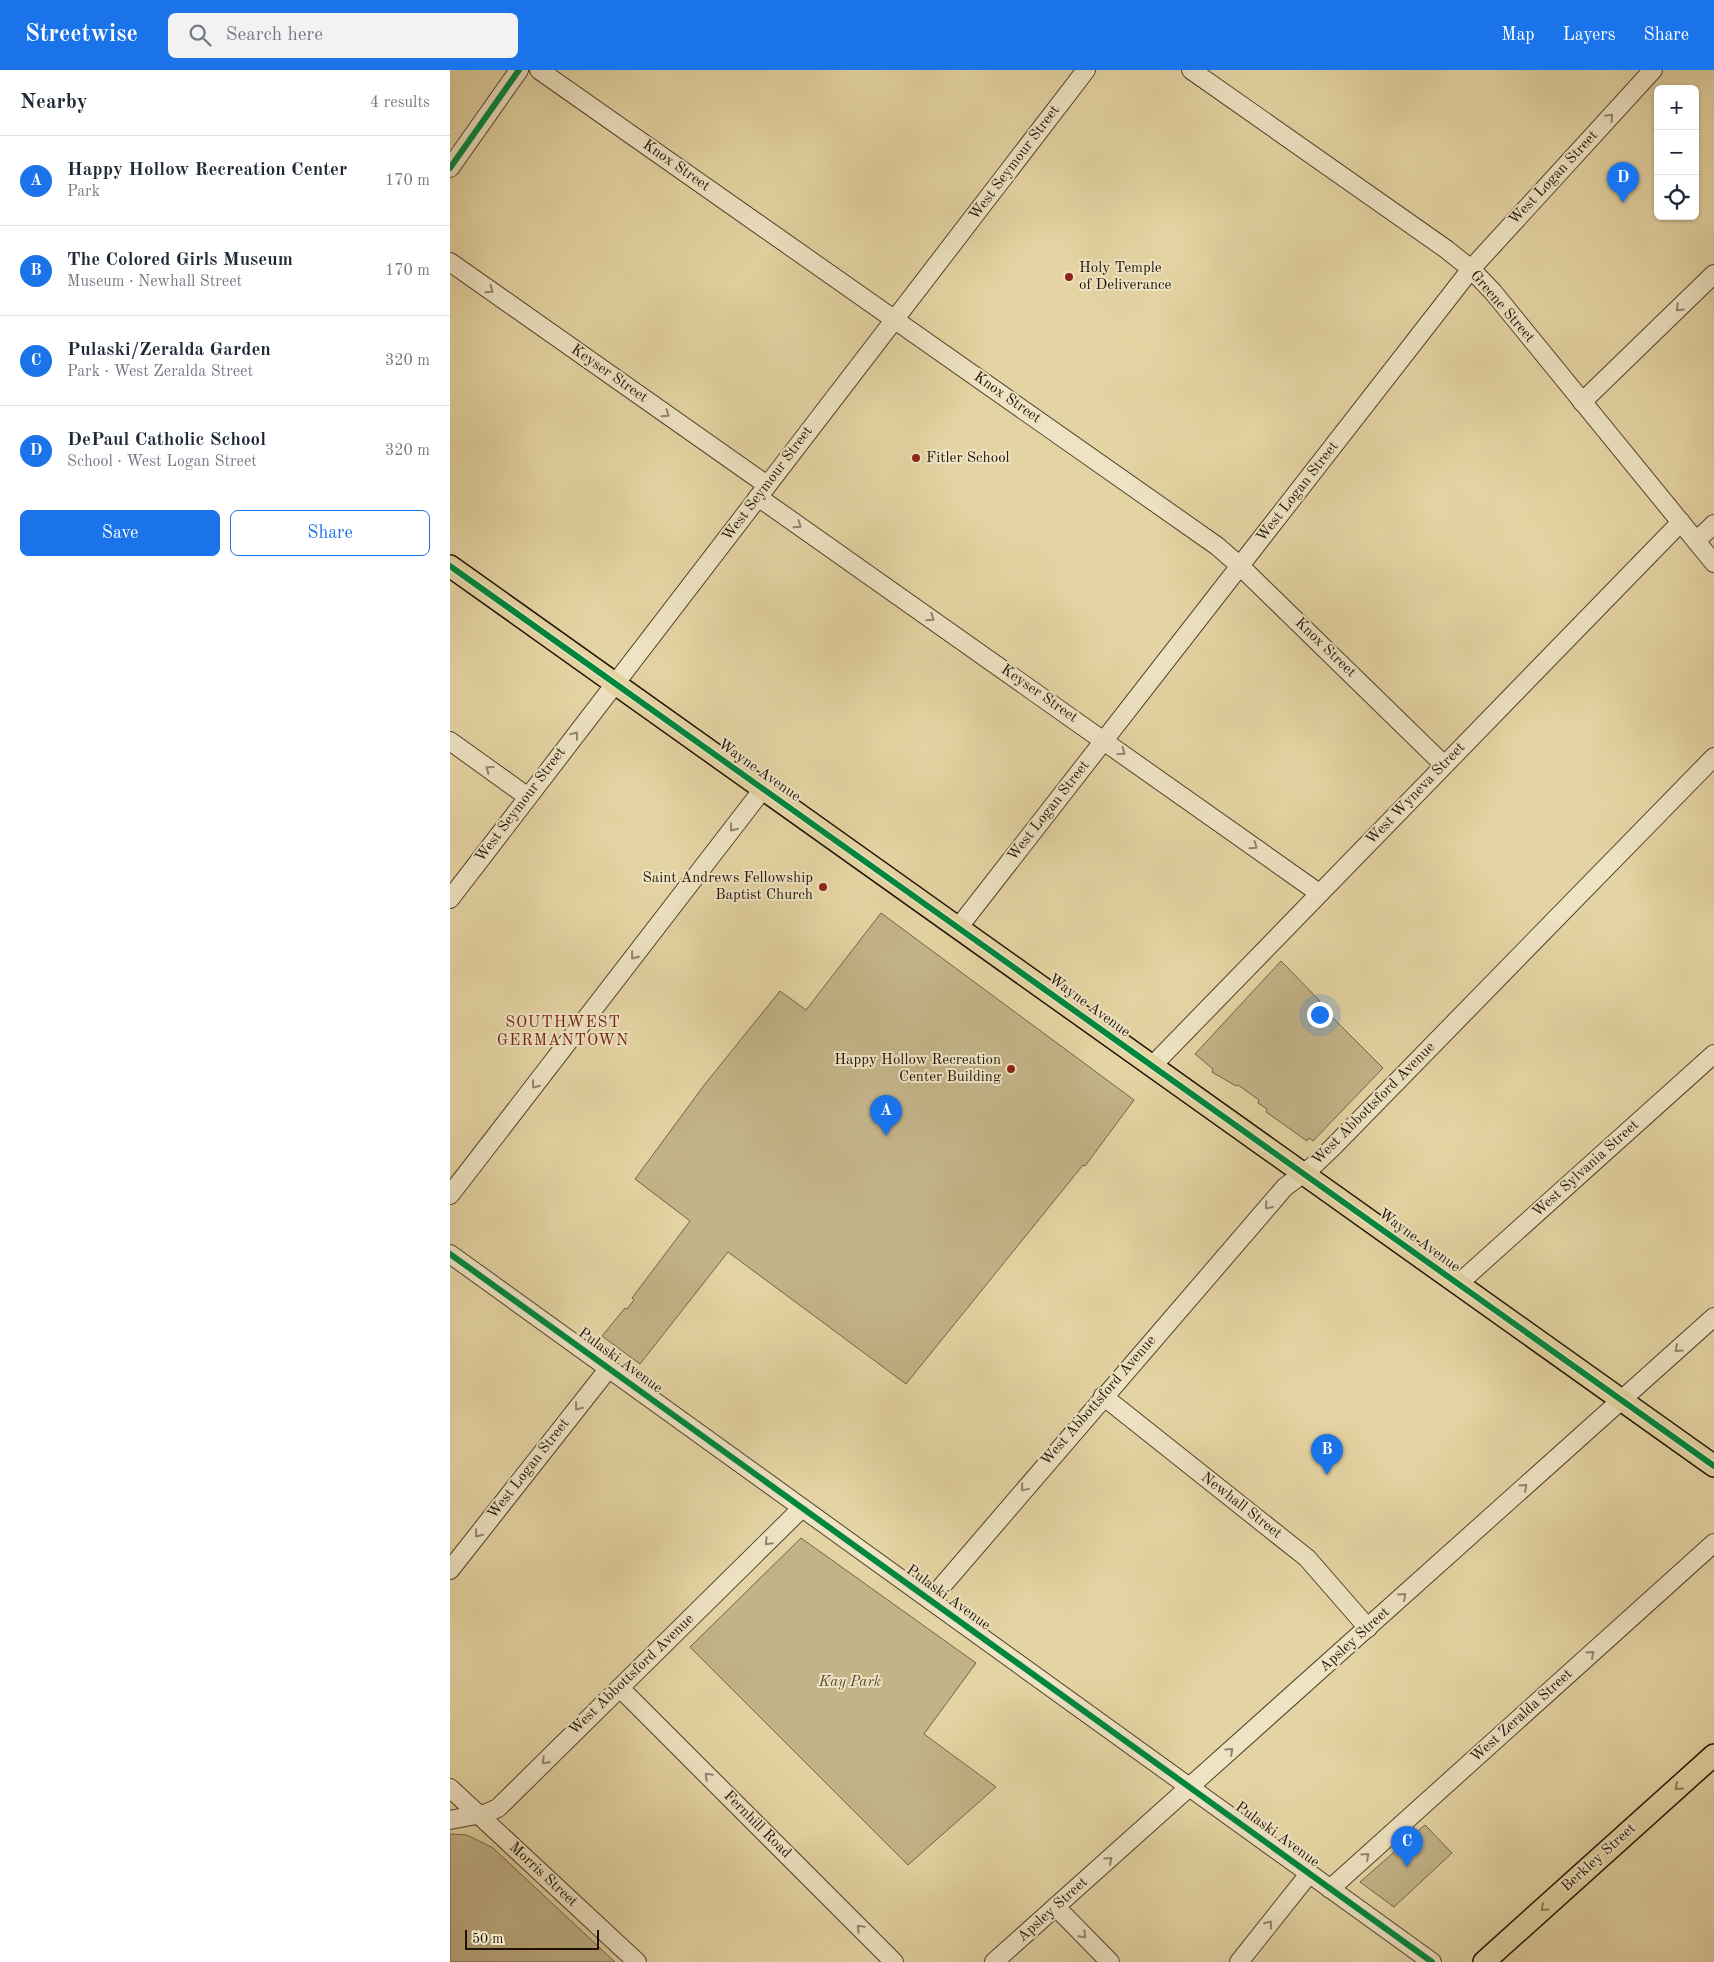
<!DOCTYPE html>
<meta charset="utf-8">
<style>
body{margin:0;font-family:"Old Standard TT",serif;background:#f2f2f3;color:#1f2937}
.controls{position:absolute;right:15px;top:15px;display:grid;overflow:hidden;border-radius:8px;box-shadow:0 1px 4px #0004}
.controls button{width:45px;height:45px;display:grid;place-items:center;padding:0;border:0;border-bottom:1px solid #e0e1e3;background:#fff;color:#1f2937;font:25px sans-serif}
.scale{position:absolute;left:15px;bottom:12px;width:134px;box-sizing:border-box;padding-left:5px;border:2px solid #1f1306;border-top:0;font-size:14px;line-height:18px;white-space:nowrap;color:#1f1306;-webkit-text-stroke:4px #eee3c3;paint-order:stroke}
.you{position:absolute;left:869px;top:944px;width:18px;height:18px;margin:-12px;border:4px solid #fff;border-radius:50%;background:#1a73e8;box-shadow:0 0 0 8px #1a73e833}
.badge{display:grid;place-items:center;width:32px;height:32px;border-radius:50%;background:#1a73e8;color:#fff;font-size:16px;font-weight:700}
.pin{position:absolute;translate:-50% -41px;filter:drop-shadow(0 1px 2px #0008)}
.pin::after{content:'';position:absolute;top:26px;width:18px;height:15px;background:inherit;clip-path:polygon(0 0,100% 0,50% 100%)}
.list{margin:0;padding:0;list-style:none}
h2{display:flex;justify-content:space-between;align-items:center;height:65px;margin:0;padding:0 20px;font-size:21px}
h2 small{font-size:16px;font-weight:400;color:#747a83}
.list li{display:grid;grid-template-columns:32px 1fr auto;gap:15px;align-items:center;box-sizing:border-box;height:90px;padding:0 20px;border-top:1px solid #e0e1e3}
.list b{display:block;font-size:19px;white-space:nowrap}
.list p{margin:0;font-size:16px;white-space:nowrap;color:#747a83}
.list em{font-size:16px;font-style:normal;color:#747a83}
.actions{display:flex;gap:10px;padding:15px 20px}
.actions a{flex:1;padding:11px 0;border:1px solid #1a73e8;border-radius:8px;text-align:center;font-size:18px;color:#1a73e8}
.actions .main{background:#1a73e8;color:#fff}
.icon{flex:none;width:28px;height:28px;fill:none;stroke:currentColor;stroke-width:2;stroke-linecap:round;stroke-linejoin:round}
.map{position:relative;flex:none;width:1264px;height:1892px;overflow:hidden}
header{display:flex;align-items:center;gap:30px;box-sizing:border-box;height:70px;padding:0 25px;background:#1a73e8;color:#fff}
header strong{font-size:24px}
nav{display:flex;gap:28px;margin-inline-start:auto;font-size:18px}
.search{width:350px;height:45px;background:#f2f2f3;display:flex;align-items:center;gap:12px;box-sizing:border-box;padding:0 18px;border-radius:8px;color:#747a83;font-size:19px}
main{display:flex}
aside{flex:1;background:#fff}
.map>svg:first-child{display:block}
.green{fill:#c3b388;stroke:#716347}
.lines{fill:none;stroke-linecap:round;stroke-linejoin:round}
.minor-casing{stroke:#50432d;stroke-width:20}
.major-casing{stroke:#1f1306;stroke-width:24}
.minor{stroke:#eee3c3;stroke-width:18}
.major{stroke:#e5d4a3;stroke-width:21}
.cycleway-casing{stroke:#eee3c3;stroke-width:9}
.cycleway{stroke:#00873e;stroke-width:6}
.oneway{stroke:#91856e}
.oneway2{stroke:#8c7d5c}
.poi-dot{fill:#8f2418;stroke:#eee3c3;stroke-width:2}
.labels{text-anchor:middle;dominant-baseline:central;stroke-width:4;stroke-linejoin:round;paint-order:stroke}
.street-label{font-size:15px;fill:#1f1306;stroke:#eee3c3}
.poi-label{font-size:15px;fill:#1f1306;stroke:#eee3c3;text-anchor:start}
.park-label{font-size:15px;font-style:italic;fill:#584b34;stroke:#eee3c3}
.neighbourhood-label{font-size:16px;letter-spacing:1px;fill:#7a1f14;stroke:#eee3c3}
</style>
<header>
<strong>Streetwise</strong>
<div class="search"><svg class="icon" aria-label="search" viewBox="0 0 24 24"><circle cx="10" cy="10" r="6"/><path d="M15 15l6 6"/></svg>Search here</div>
<nav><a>Map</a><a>Layers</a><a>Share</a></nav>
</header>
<main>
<aside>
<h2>Nearby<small>4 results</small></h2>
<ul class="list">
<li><span class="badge">A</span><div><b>Happy Hollow Recreation Center</b><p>Park</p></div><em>170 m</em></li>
<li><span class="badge">B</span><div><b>The Colored Girls Museum</b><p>Museum · Newhall Street</p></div><em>170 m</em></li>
<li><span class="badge">C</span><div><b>Pulaski/Zeralda Garden</b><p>Park · West Zeralda Street</p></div><em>320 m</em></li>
<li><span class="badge">D</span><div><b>DePaul Catholic School</b><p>School · West Logan Street</p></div><em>320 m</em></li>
</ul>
<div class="actions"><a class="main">Save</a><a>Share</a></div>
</aside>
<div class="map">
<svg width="1264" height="1892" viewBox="0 0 1264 1892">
<rect width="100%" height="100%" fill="#e5d4a3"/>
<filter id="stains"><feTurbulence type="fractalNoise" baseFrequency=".004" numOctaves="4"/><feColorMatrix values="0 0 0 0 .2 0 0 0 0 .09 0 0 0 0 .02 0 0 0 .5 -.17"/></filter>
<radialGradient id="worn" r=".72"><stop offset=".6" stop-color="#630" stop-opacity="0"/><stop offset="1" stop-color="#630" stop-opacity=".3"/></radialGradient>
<!-- green -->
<g class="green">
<polygon points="431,843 684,1030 635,1096 633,1095 456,1314 278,1182 190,1294 152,1266 175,1238 177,1239 184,1230 182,1228 240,1151 185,1109 255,1014 330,921 356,940"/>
<polygon points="831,891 869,930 870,935 933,998 863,1071 859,1068 857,1071 816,1042 817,1039 808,1033 809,1030 788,1015 786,1016 762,1002 763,999 745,984"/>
<polygon points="351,1468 526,1593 474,1664 546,1717 458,1795 240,1577"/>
<polygon points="975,1755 1002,1783 944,1837 910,1812"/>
<polygon points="0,1764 17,1765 43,1778 165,1892 0,1892"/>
</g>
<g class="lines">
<defs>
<g id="minor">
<polyline points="89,0 767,476 790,496 994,695"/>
<polyline points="741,0 996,179 1021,199 1043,222 1264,493"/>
<polyline points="0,98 69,0"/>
<polyline points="0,192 317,415"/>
<polyline points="1132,332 1264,204"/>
<polyline points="308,427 869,823"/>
<polyline points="1246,471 1264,454"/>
<polyline points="0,671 78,727"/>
<polyline points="0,829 636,0"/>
<polyline points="508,858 1021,199 1203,0"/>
<polyline points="702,996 1231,452"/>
<polyline points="0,1125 313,719"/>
<polyline points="0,1184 982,1892"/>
<polyline points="1008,1214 1264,984"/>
<polyline points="653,1326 857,1488 918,1558"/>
<polyline points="0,1500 159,1298"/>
<polyline points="480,1530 835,1117 863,1096 883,1077 1264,687"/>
<polyline points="170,1618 444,1892"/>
<polyline points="0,1718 187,1892"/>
<polyline points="0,1750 37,1743 48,1738 352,1438"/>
<polyline points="880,1819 1264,1473"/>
<polyline points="606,1837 660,1892"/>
<polyline points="544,1892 1264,1247"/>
<polyline points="789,1892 859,1804"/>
</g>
<g id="major">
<polyline points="0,496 1264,1396"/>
<polyline points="1034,1892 1264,1685"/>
</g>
</defs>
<!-- minor casing -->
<use href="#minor" class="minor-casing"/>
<!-- major casing -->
<use href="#major" class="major-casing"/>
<!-- minor -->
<use href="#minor" class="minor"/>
<!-- major -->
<use href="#major" class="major"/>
<defs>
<g id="cycleway">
<polyline points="0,98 69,0"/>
<polyline points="0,496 1264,1396"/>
<polyline points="0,1184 982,1892"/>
</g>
</defs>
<!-- cycleway casing -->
<use href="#cycleway" class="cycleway-casing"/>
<!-- cycleway -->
<use href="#cycleway" class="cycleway"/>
</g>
<!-- one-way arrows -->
<defs><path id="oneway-chevron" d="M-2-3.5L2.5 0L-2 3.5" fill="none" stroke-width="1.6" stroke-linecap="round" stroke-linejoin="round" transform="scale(1.25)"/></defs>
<g class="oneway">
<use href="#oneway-chevron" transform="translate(1160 47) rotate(-47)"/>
<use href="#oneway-chevron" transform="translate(40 220) rotate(35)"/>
<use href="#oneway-chevron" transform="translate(1229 238) rotate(136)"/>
<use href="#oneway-chevron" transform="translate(216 344) rotate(35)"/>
<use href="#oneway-chevron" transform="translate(348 455) rotate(35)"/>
<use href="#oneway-chevron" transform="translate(481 548) rotate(35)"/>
<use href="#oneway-chevron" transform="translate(125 665) rotate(-53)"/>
<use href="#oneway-chevron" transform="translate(672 682) rotate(36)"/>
<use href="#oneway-chevron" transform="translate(39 699) rotate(-144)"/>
<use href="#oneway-chevron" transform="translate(283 758) rotate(128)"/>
<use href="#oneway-chevron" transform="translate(804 776) rotate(35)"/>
<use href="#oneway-chevron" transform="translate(184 886) rotate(128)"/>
<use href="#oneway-chevron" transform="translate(85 1015) rotate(128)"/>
<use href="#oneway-chevron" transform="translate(818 1136) rotate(131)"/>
<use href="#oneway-chevron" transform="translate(1228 1279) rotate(138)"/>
<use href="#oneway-chevron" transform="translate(128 1337) rotate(128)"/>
<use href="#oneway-chevron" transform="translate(1074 1417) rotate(-42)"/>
<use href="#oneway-chevron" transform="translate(574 1418) rotate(130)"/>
<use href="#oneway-chevron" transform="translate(28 1464) rotate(128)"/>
<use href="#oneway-chevron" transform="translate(318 1472) rotate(135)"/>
<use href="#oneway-chevron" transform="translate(953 1526) rotate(-42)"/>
<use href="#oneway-chevron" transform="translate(1141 1584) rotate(-42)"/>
<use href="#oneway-chevron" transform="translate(780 1681) rotate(-42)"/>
<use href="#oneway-chevron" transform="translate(95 1691) rotate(135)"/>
<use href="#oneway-chevron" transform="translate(258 1706) rotate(-135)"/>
<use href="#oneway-chevron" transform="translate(916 1786) rotate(-42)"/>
<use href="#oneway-chevron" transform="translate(659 1790) rotate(-42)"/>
<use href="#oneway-chevron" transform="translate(819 1854) rotate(-51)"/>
<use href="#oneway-chevron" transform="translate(410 1858) rotate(-135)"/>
<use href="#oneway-chevron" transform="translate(633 1865) rotate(45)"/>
</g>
<g class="oneway2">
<use href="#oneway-chevron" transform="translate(1228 1717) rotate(138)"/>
<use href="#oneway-chevron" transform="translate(1094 1838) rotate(138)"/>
</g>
<!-- markers -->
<g class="poi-dot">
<circle cx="619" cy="207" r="5"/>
<circle cx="466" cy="388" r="5"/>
<circle cx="373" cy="817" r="5"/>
<circle cx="561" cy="999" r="5"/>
</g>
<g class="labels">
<!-- street labels -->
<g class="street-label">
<text transform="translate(565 93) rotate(-53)">West Seymour Street</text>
<text transform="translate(226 96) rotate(35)">Knox Street</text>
<text transform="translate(1104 108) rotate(-47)">West Logan Street</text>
<text transform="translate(1052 237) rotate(49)">Greene Street</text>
<text transform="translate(159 304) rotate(35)">Keyser Street</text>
<text transform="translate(557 328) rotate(35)">Knox Street</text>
<text transform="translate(318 414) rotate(-53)">West Seymour Street</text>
<text transform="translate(848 422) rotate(-52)">West Logan Street</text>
<text transform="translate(875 578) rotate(44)">Knox Street</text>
<text transform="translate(589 624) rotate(35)">Keyser Street</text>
<text transform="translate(309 701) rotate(35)">Wayne Avenue</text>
<text transform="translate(966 724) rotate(-46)">West Wyneva Street</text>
<text transform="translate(71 735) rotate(-53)">West Seymour Street</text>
<text transform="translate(599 741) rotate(-52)">West Logan Street</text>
<text transform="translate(639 936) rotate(36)">Wayne Avenue</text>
<text transform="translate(924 1034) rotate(-45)">West Abbottsford Avenue</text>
<text transform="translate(1136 1099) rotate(-42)">West Sylvania Street</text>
<text transform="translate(969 1171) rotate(36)">Wayne Avenue</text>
<text transform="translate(170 1291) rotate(36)">Pulaski Avenue</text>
<text transform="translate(649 1331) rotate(-49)">West Abbottsford Avenue</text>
<text transform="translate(79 1399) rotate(-52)">West Logan Street</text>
<text transform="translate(791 1436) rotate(38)">Newhall Street</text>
<text transform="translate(498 1528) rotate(36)">Pulaski Avenue</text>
<text transform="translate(905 1570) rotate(-42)">Apsley Street</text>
<text transform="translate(182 1605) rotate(-44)">West Abbottsford Avenue</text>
<text transform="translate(1072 1646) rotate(-42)">West Zeralda Street</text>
<text transform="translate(307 1755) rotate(45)">Fernhill Road</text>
<text transform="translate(827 1765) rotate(36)">Pulaski Avenue</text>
<text transform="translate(1149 1788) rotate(-42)">Berkley Street</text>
<text transform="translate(93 1805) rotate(43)">Morris Street</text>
<text transform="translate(603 1840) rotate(-42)">Apsley Street</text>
</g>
<!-- poi labels -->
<g class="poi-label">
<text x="629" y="198">Holy Temple<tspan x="629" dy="17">of Deliverance</tspan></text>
<text x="476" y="388">Fitler School</text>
<text x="363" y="808" text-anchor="end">Saint Andrews Fellowship<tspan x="363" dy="17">Baptist Church</tspan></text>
<text x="551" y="990" text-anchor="end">Happy Hollow Recreation<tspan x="551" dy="17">Center Building</tspan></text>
</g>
<!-- park labels -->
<g class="park-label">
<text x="400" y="1612">Kay Park</text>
</g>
<!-- neighbourhood labels -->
<g class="neighbourhood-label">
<text x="113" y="953">SOUTHWEST<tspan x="113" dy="18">GERMANTOWN</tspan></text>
</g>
</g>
<rect width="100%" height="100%" filter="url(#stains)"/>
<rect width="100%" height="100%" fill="url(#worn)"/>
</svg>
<div class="controls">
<button>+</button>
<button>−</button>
<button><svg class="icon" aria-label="locate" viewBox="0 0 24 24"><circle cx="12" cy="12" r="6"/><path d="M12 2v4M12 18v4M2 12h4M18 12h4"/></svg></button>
</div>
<div class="scale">50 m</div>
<div class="you"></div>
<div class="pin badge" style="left:436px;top:1066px">A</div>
<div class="pin badge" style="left:877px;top:1405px">B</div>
<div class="pin badge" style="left:957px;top:1797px">C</div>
<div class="pin badge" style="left:1173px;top:133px">D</div>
</div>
</main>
